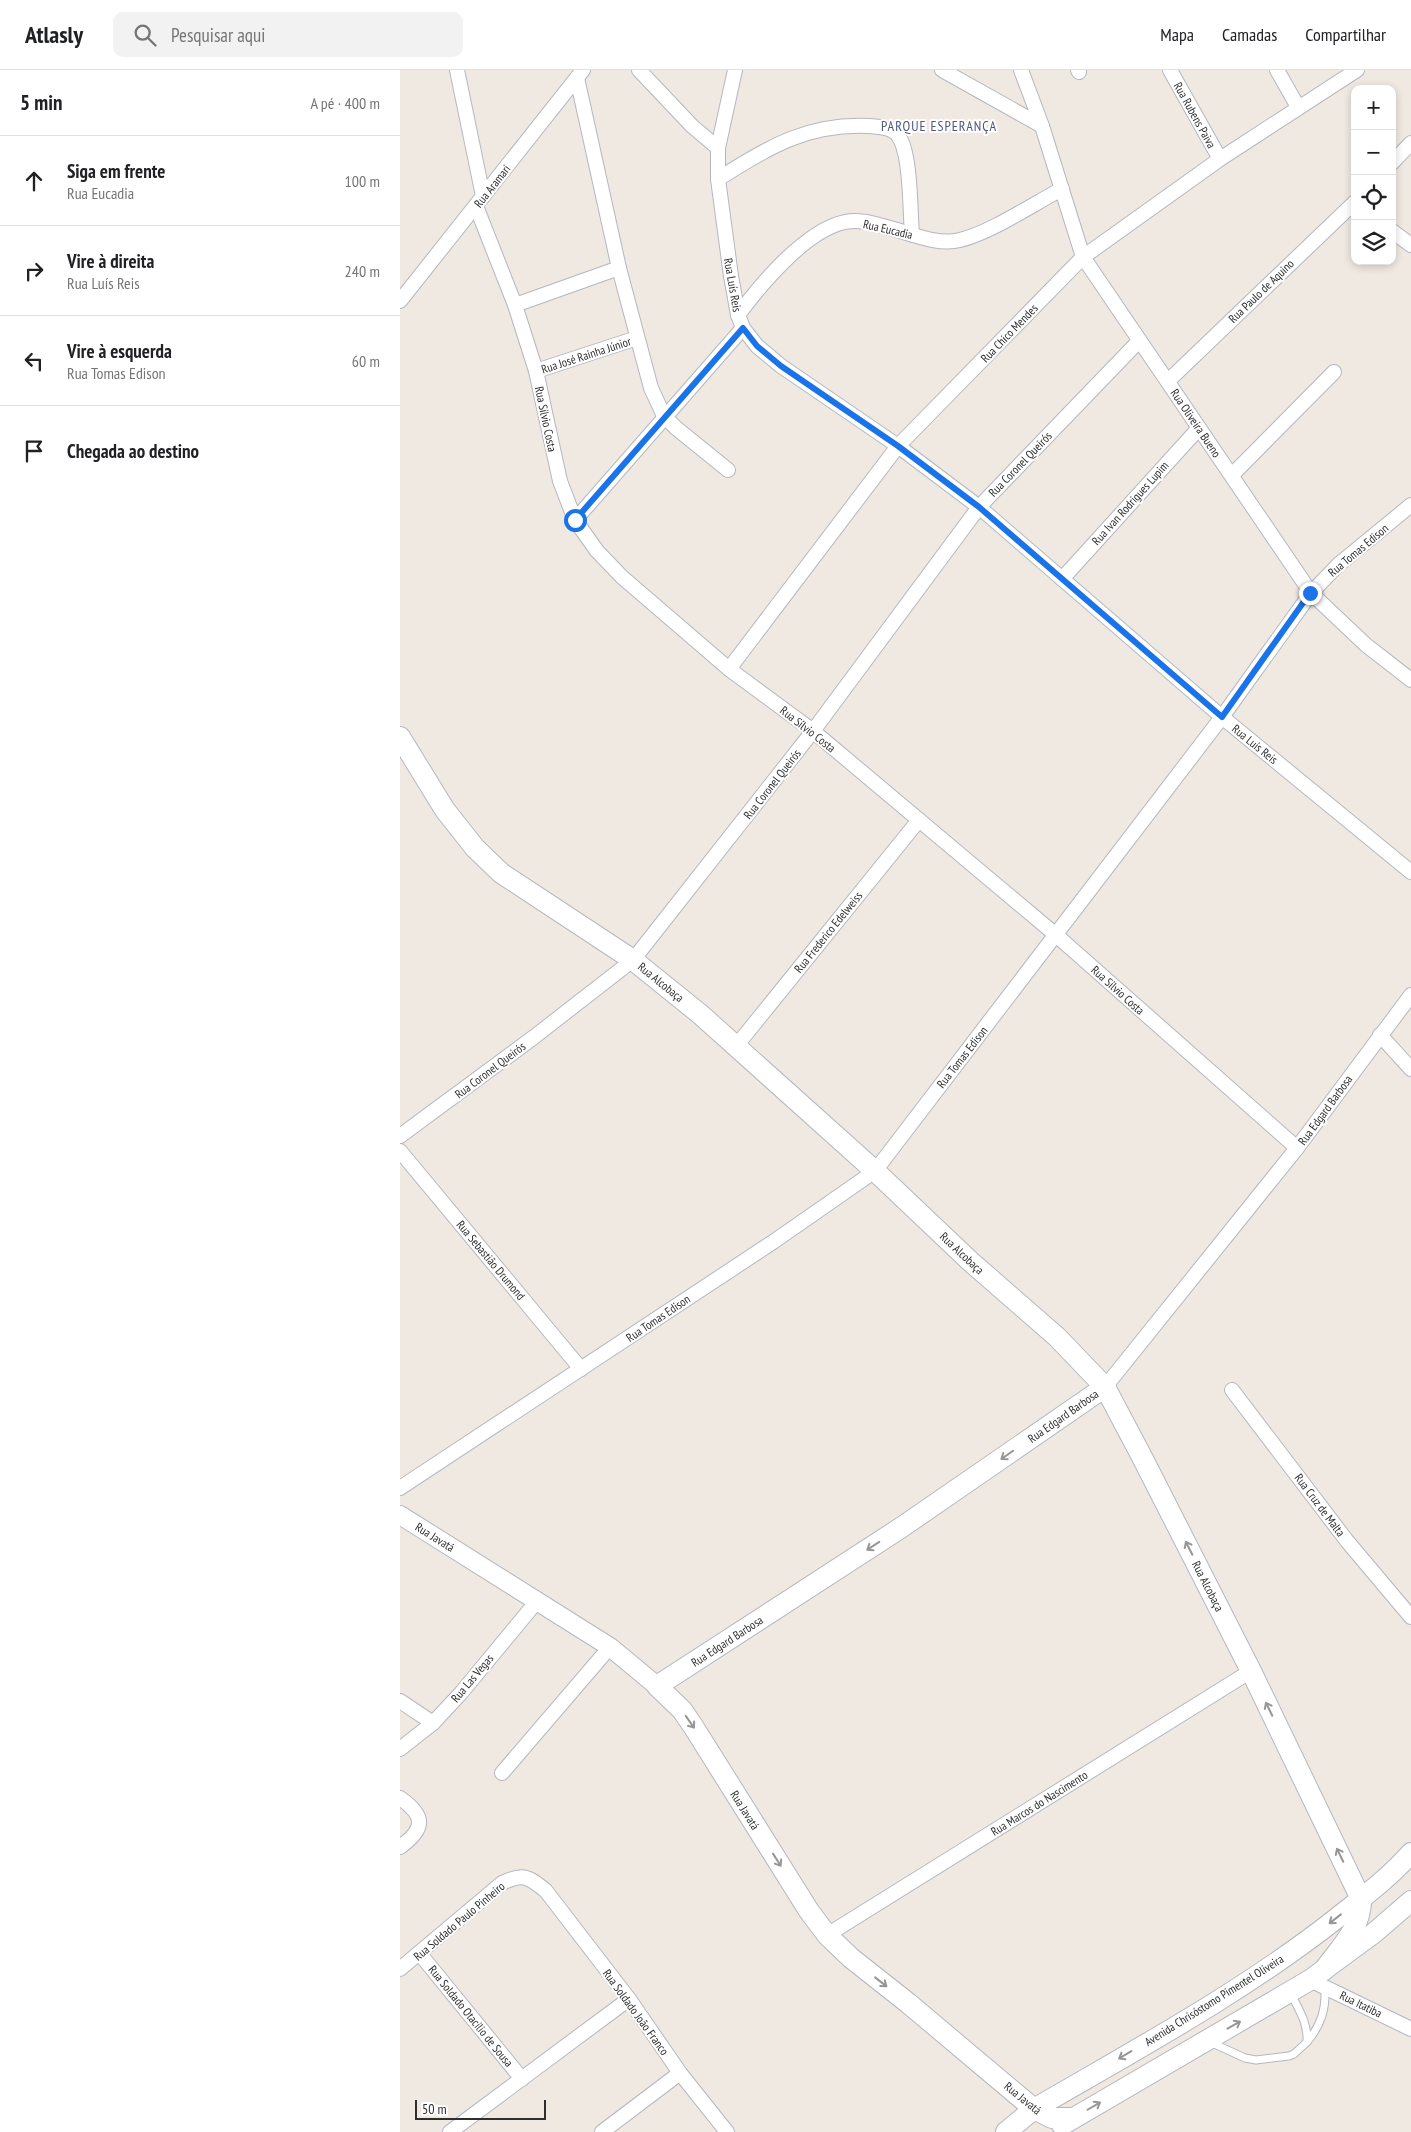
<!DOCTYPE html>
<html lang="pt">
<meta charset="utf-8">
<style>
body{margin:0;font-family:"PT Sans Narrow",sans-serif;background:#f2f2f2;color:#202124}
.controls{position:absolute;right:15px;top:15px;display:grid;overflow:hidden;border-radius:10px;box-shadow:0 2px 8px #0003}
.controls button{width:45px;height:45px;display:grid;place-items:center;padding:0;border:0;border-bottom:1px solid #e0e0e0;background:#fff;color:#202124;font:25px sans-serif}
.scale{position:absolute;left:15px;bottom:12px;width:131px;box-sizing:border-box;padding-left:5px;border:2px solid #2e2e2e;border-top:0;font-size:14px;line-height:18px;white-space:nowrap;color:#2e2e2e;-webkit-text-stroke:4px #fff;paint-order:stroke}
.stop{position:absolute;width:15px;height:15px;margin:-11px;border:4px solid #1a73e8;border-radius:50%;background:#fff}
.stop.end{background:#1a73e8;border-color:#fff;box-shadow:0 1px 5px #0008}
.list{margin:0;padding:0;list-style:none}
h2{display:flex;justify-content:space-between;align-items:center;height:65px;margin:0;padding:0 20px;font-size:21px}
h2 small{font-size:16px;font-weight:400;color:#757577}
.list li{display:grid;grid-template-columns:32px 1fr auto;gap:15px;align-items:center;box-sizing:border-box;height:90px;padding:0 20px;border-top:1px solid #e0e0e0}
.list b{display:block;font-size:19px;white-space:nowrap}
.list p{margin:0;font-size:16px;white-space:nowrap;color:#757577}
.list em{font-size:16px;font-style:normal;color:#757577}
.icon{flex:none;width:28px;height:28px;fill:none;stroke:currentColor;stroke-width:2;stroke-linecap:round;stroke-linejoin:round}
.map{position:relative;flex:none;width:1011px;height:2062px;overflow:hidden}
header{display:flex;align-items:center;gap:30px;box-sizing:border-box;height:70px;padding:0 25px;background:#fff;border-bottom:1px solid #e0e0e0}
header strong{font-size:24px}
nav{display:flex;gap:28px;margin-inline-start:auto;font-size:18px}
.search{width:350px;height:45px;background:#f2f2f2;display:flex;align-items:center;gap:12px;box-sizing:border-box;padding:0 18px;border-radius:10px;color:#757577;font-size:19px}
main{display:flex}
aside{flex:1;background:#fff}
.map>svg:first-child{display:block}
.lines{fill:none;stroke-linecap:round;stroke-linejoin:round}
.service-casing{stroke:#b4b7c1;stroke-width:9}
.minor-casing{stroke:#b4b7c1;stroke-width:16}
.tertiary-casing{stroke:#b4b7c1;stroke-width:20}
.secondary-casing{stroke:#b4b7c1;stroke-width:22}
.service{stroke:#fff;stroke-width:7}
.minor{stroke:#fff;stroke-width:14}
.tertiary{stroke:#fff;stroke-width:18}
.secondary{stroke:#fff;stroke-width:20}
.oneway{stroke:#969696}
.route{stroke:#1a73e8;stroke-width:6}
.labels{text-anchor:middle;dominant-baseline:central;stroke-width:4;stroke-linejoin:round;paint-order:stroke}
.street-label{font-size:12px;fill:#2e2e2e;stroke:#fff}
.neighbourhood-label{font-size:14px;letter-spacing:1px;fill:#4d5680;stroke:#fff}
</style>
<header>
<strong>Atlasly</strong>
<div class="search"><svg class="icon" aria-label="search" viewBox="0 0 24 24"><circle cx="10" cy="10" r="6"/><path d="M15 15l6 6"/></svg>Pesquisar aqui</div>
<nav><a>Mapa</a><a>Camadas</a><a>Compartilhar</a></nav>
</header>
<main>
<aside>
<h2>5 min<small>A pé · 400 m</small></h2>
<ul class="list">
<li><svg class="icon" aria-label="ahead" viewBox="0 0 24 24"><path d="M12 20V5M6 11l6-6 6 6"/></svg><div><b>Siga em frente</b><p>Rua Eucadia</p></div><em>100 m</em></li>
<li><svg class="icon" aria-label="right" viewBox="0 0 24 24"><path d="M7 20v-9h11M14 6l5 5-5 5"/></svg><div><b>Vire à direita</b><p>Rua Luís Reis</p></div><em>240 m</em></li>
<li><svg class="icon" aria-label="left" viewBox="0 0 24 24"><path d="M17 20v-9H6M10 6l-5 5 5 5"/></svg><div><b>Vire à esquerda</b><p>Rua Tomas Edison</p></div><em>60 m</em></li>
<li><svg class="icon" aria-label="arrive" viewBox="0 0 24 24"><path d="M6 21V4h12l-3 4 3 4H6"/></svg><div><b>Chegada ao destino</b></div></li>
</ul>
</aside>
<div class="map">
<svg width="1011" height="2062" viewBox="0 0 1011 2062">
<rect width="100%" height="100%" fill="#efe9e1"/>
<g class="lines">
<defs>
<g id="service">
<path d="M 810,1972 L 845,1988 L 856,1990 L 889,1986 L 894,1984 L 907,1972 C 908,1953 899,1940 891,1924"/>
<path d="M 907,1972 C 921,1955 926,1940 925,1917"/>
</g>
<g id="minor">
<polyline points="57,0 83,126"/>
<polyline points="239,0 292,56 318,78"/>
<polyline points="335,0 318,78 318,109 331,206 338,245 343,258 357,276 381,296 498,376 579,437 822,647 1011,802"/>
<polyline points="542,0 642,56"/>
<polyline points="621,0 642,56 683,187 911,523 966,575 1011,610"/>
<polyline points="678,0 679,2"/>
<polyline points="770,0 820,89"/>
<polyline points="877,0 898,37"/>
<polyline points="177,8 219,198 251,318 264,346 276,358 328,400"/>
<polyline points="992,93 1011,73"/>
<path d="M 318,109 C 368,78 406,53 469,56 C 480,57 493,57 499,67 C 511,85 510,141 512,164"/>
<polyline points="76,136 115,235 136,301 160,411 175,450 197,481 222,507 329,599 413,661 656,865 897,1078"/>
<polyline points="992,161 1011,175"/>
<polyline points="0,231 183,0"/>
<polyline points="115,235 219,198"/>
<path d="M 338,245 C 361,214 406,160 445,152 C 462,148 481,156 497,160 C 517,166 540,175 560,170 C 590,163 633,134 662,119"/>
<polyline points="136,301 237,268"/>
<polyline points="768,311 955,132"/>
<polyline points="832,405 934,302"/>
<polyline points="175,450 343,258"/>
<polyline points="662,509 799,358"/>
<polyline points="329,599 498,376 683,187 820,89 957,0"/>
<polyline points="980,965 1011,999"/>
<polyline points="337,975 519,750"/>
<polyline points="0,1066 134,967 233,890 413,661 579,437 739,271"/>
<polyline points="0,1081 181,1299"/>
<polyline points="705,1317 897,1078 1011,925"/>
<polyline points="832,1320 947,1471 1011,1547"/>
<polyline points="0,1418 373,1172 475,1101 822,647 911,523 938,495 1011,435"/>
<polyline points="0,1631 33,1653"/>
<polyline points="0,1679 33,1653 61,1623 138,1530"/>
<polyline points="102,1703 210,1577"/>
<path d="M 0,1728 C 26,1746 25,1759 0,1777"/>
<polyline points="427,1865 851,1601"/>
<polyline points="20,1884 122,2009"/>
<path d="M 0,1899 L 102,1813 C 123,1803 128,1806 146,1821 L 229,1929 L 280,2003 L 327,2062"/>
<polyline points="910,1910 1011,1959"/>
<polyline points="50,2062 229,1929"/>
<polyline points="202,2062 280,2003"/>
</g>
<polyline id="tertiary" points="0,1445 210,1577 257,1616"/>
<g id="secondary">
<path d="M 0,667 L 45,740 L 75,778 L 101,803 L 233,890 L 300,944 L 475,1101 L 571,1192 L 657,1267 L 705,1317 L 742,1387 L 851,1601 L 961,1829 C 962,1857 940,1878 924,1900"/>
<polyline points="673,2048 652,2048 634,2039 508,1933 451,1888 427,1865 409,1841 293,1656 282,1640 257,1616 502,1457 705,1317"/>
<polyline points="662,2055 910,1910 974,1863 1011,1831"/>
<path d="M 606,2062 L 634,2039 C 737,1979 843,1922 937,1848 C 962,1828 989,1808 1011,1783"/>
</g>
</defs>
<!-- service casing -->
<use href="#service" class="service-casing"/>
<!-- minor casing -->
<use href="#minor" class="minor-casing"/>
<!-- tertiary casing -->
<use href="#tertiary" class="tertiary-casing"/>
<!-- secondary casing -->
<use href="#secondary" class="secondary-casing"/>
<!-- service -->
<use href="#service" class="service"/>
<!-- minor -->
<use href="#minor" class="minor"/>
<!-- tertiary -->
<use href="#tertiary" class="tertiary"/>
<!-- secondary -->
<use href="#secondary" class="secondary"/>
</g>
<!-- one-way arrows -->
<defs><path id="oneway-shaft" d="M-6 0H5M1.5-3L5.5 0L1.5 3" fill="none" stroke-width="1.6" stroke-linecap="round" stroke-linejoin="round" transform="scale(1.25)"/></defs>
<g class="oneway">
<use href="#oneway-shaft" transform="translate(607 1385) rotate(145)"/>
<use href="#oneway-shaft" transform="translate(473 1476) rotate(147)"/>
<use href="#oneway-shaft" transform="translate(789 1478) rotate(-117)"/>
<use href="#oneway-shaft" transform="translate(869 1639) rotate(-116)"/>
<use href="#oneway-shaft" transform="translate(290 1652) rotate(55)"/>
<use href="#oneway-shaft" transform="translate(940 1785) rotate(-116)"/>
<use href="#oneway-shaft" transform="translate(377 1790) rotate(58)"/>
<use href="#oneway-shaft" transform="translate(935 1849) rotate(142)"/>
<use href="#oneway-shaft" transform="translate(481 1912) rotate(38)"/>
<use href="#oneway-shaft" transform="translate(834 1955) rotate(-29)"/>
<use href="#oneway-shaft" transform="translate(725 1985) rotate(149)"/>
<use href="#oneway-shaft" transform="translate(694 2036) rotate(-30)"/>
</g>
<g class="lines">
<!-- route -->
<polyline class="route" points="175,450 343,258 357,276 381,296 498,376 579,437 822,647 910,523"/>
</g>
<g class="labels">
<!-- street labels -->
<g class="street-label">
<text transform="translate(795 45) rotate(61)">Rua Rubens Paiva</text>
<text transform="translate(92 116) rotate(-52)">Rua Aramari</text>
<text transform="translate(488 159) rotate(13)">Rua Eucadia</text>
<text transform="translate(333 215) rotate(80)">Rua Luís Reis</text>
<text transform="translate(861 221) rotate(-44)">Rua Paulo de Aquino</text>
<text transform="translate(609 263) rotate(-46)">Rua Chico Mendes</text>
<text transform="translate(186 285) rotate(-18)">Rua José Rainha Júnior</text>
<text transform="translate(146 349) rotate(78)">Rua Sílvio Costa</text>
<text transform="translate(796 353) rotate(56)">Rua Oliveira Bueno</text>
<text transform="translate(620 394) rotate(-46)">Rua Coronel Queirós</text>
<text transform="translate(730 433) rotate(-48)">Rua Ivan Rodrigues Lupim</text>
<text transform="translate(958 480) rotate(-40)">Rua Tomas Edison</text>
<text transform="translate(408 659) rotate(38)">Rua Sílvio Costa</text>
<text transform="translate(855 674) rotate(39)">Rua Luís Reis</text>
<text transform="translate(372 714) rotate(-52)">Rua Coronel Queirós</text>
<text transform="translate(428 862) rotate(-51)">Rua Frederico Edelweiss</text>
<text transform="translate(261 912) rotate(39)">Rua Alcobaça</text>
<text transform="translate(718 920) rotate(42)">Rua Sílvio Costa</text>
<text transform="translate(562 987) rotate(-52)">Rua Tomas Edison</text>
<text transform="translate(90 1000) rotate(-37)">Rua Coronel Queirós</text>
<text transform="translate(925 1040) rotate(-54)">Rua Edgard Barbosa</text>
<text transform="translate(562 1183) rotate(43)">Rua Alcobaça</text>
<text transform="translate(91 1190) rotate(50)">Rua Sebastião Drumond</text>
<text transform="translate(258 1248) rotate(-34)">Rua Tomas Edison</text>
<text transform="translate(663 1346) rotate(-35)">Rua Edgard Barbosa</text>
<text transform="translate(920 1435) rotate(53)">Rua Cruz de Malta</text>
<text transform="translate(35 1467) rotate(32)">Rua Javatá</text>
<text transform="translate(808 1516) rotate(63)">Rua Alcobaça</text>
<text transform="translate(327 1571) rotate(-33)">Rua Edgard Barbosa</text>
<text transform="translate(72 1608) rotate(-50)">Rua Las Vegas</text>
<text transform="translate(639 1733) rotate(-32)">Rua Marcos do Nascimento</text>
<text transform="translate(345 1740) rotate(58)">Rua Javatá</text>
<text transform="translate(59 1851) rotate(-40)">Rua Soldado Paulo Pinheiro</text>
<text transform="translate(814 1930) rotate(-32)">Avenida Chrisóstomo Pimentel Oliveira</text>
<text transform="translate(961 1934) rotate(26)">Rua Itatiba</text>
<text transform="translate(236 1942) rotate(54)">Rua Soldado João Franco</text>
<text transform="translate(71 1946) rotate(51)">Rua Soldado Otacílio de Sousa</text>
<text transform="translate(623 2028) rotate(39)">Rua Javatá</text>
</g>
<!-- neighbourhood labels -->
<g class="neighbourhood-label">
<text x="539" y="56">PARQUE ESPERANÇA</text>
</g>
</g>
</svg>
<div class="controls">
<button>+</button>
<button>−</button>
<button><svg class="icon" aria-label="locate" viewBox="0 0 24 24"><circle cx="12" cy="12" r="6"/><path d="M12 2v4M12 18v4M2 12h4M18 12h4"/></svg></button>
<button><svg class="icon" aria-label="layers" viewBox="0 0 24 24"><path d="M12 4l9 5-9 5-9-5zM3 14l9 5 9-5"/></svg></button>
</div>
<div class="scale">50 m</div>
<div class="stop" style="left:175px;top:450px"></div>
<div class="stop end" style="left:910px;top:523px"></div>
</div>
</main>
